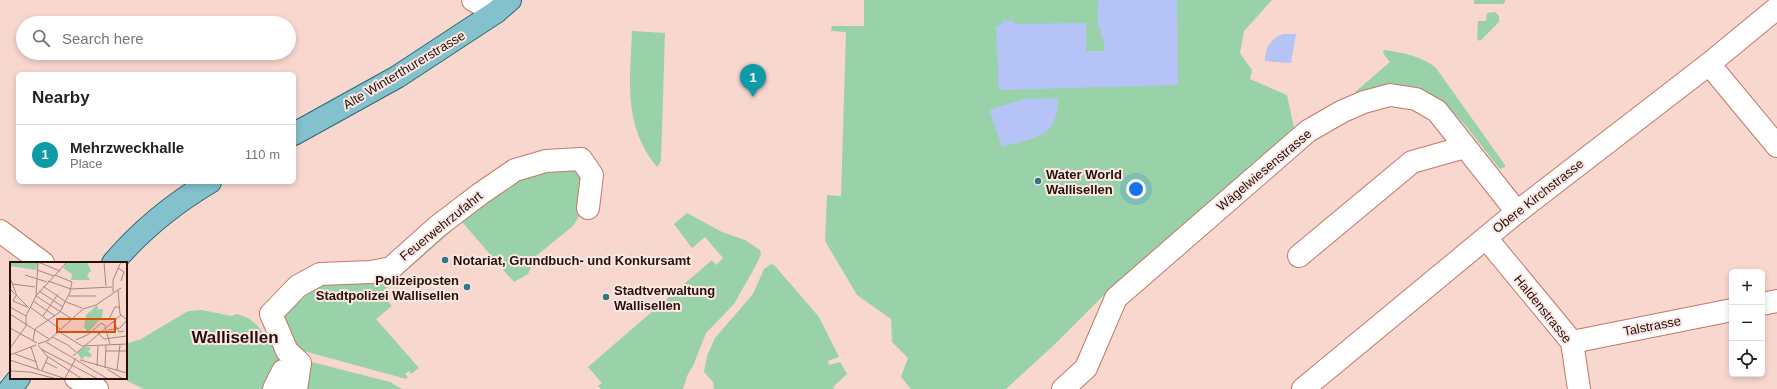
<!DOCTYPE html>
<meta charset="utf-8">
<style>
body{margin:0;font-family:Arial,sans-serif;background:#f6f6f6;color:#222}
.controls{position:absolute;right:12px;bottom:12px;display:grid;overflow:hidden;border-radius:6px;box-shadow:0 2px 6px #0003}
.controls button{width:36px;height:36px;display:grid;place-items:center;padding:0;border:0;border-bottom:1px solid #e0e0e0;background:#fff;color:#222;font:20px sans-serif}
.you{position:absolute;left:1136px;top:189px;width:14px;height:14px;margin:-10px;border:3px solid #fff;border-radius:50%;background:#1a73e8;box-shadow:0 0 0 6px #1a73e833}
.badge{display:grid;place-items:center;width:26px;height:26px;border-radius:50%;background:#111827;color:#fff;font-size:13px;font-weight:700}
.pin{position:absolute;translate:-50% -33px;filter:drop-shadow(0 1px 2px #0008)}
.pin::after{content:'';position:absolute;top:21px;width:14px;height:12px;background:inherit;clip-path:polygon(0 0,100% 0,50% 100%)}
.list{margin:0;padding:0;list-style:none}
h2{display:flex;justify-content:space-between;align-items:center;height:52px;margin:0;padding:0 16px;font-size:17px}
h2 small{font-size:13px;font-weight:400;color:#767676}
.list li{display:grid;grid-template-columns:26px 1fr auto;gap:12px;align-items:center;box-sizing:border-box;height:60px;padding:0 16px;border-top:1px solid #e0e0e0}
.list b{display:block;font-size:15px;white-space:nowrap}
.list p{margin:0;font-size:13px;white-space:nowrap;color:#767676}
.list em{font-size:13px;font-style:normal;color:#767676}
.icon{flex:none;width:22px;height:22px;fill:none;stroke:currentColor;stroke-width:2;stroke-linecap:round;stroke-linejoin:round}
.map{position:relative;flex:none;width:1777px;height:389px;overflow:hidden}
.search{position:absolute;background:#fff;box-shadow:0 2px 6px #0003;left:16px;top:16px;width:280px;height:44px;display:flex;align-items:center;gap:10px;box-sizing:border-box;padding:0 14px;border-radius:22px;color:#767676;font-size:15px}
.panel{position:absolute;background:#fff;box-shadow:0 2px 6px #0003;left:16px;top:72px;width:280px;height:112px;border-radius:6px}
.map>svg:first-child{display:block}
.green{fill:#99d1a9}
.water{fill:#b6c3f6}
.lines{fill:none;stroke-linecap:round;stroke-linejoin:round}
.minor-casing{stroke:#c27867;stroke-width:24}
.major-casing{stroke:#2e6772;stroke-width:24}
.minor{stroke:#fff;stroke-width:22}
.major{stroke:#83c1cd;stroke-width:22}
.poi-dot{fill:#337887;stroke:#f9e8e4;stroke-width:1.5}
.labels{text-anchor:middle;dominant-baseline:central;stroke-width:4;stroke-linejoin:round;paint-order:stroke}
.street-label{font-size:13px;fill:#2b0f09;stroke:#f9e8e4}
.poi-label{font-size:13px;font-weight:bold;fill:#2b0f09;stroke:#f9e8e4;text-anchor:start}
.district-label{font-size:17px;font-weight:bold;fill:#2b0f09;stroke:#f9e8e4}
.inset-road{fill:none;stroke:#a68780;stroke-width:1}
.view{fill:#d5520c;fill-opacity:0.15;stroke:#d5520c;stroke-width:2}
.inset-edge{fill:none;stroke:#2b0f09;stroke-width:2}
</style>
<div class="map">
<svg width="1777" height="389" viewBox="0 0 1777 389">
<rect width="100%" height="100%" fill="#f8d7cf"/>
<!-- green -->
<g class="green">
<polygon points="864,0 1272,0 1244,31 1240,53 1252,70 1250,79 1287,95 1294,128 1109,290 1054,345 1006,389 911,389 901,377 908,358 892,342 891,319 857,295 825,241 827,195 841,196 846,32 831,31 832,26 864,26"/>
<polygon points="1474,0 1505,0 1505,2 1503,4 1474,4"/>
<polygon points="1495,12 1499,16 1499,22 1480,41 1477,39 1478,21 1486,21 1487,13"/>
<path d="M 632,31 L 665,33 L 661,161 L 657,167 C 623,126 630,81 632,31 Z"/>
<path d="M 1384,50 C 1403,53 1420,55 1436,68 L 1505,165 L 1505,167 L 1500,169 C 1470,133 1438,76 1383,86 C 1374,87 1365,91 1357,93 L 1355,92 L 1390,62 L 1383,53 Z"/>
<polygon points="552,164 583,170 583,207 578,218 573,226 536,256 528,274 514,282 462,222 381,293 392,306 376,319 419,368 411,374 409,371 405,374 408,377 406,379 300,350 282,328 285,308 324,281 385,275 479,199"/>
<polygon points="687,213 722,232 745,240 760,250 761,254 756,265 734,304 706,333 693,366 687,376 683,389 601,389 598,386 602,383 588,367 712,260 716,265 723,258 705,237 692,248 674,224"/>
<polygon points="771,264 775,266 819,317 839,357 828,361 829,365 840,362 847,374 833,387 834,389 714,389 713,382 704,372 707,356 715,338 753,294 764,269"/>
<polygon points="202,310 231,316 237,314 248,318 256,324 277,350 308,361 390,382 402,389 144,389 121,378 126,378 126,344 141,339 188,311"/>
</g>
<!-- water -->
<g class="water">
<polygon points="1101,0 1177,0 1178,85 999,90 996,26 1003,24 1003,20 1014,21 1015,24 1086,23 1086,51 1104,51 1104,40 1101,37 1101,29 1098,26 1098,2"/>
<path d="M 1283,34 L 1296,34 L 1291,63 L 1265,61 C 1265,48 1270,39 1283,34 Z"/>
<path d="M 1058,98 C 1058,139 1035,137 1002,147 L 990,112 L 991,109 L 1025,99 Z"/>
</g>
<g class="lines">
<defs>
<g id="minor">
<polyline points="473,0 496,12"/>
<polyline points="1709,64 1777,146"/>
<polyline points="0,231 43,263"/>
<polyline points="1486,238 1572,342 1579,389"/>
<polyline points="1299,256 1412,162 1465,147"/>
<polyline points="1762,304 1777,301"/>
<polyline points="1572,342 1732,310"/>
<polyline points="76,378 97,389"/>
<polyline points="274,389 283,371"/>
<polyline points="296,389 300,363 287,351 271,314 298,286 320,274 371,272 391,268 438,226 480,194 515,170 546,161 581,159 592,175 588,208"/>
<polyline points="1063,389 1086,368 1116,298 1308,131 1343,111 1364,102 1390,95 1416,99 1437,111 1517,212"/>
<polyline points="1303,389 1517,212 1709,64 1777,8"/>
</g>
<g id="major">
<polyline points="294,134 397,77 496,12 510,0"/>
<path d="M 113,263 C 141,230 173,204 210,182"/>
<polyline points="10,389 19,378"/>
</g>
</defs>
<!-- minor casing -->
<use href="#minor" class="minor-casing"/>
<!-- major casing -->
<use href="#major" class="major-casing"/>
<!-- minor -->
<use href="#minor" class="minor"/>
<!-- major -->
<use href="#major" class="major"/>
</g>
<!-- markers -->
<g class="poi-dot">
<circle cx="1038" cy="181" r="4"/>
<circle cx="445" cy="260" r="4"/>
<circle cx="467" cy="287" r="4"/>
<circle cx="606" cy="297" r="4"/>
</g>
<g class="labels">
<!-- street labels -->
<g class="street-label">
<text transform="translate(404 70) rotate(-31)">Alte Winterthurerstrasse</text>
<text transform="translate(1264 170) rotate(-40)">Wägelwiesenstrasse</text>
<text transform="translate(1538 196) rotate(-38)">Obere Kirchstrasse</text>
<text transform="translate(441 226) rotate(-39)">Feuerwehrzufahrt</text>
<text transform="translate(1543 309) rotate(51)">Haldenstrasse</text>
<text transform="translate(1652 326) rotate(-11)">Talstrasse</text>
</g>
<!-- poi labels -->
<g class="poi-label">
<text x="1046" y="174">Water World<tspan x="1046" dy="15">Wallisellen</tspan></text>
<text x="453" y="260">Notariat, Grundbuch- und Konkursamt</text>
<text x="459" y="280" text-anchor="end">Polizeiposten<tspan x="459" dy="15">Stadtpolizei Wallisellen</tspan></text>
<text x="614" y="290">Stadtverwaltung<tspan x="614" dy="15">Wallisellen</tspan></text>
</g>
<!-- district labels -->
<g class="district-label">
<text x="235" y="337">Wallisellen</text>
</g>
</g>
<!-- overview -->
<g transform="translate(10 262)">
<rect width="117" height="117" fill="#f8d7cf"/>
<path d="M 0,0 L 28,0 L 26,8 L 0,4 ZM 57,0 L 77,0 L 81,9 L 77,13 L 80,18 L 61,18 L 62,12 L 53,6 ZM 87,43 L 89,50 L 89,47 L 93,47 L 92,55 L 78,71 L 74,65 L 76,53 ZM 75,85 L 81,86 L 78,90 L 82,92 L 80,96 L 75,94 L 72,98 L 67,90 Z" fill="#99d1a9"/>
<path class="inset-road" d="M 28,0 L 50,9M 94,0 L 96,24M 108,6 L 114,10 L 111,19M 27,8 L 44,14M 15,13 L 37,20M 0,16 L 6,31M 38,19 L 61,27 L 102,25M 3,22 L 25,25M 33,24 L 56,40 L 72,46M 0,27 L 19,46M 108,28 L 110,52 L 117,58M 29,29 L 53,45M 103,30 L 103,18 L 111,0M 7,32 L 3,39 L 17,45M 26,34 L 62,57M 26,34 L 28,0M 59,34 L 86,34M 23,39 L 45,54M 0,45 L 16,54M 20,45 L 50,67M 0,52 L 39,77M 33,54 L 48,32M 99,57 L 105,45 L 109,45M 103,59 L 109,70 L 114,69M 95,65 L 100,82M 0,66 L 27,81M 25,67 L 50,50 L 60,30 L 62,20 L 45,13M 98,68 L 110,66 L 117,58M 48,69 L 72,84M 88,71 L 94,77 L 117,74M 42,75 L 58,83 L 66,90M 66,78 L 79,72 L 91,61 L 96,64M 23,79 L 25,67M 36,80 L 98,117M 28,82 L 39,78 L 73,47 L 86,43 L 111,26M 28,83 L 37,94 L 72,117M 72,84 L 117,82M 21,85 L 28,107M 0,86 L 16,64 L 16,54 L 26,34 L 57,0M 31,87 L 88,117M 96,89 L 117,89M 5,92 L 27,100M 0,93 L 26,83M 63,94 L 111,53M 0,98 L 56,117M 70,98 L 117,111M 35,100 L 47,106M 87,104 L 88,84M 95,106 L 96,83M 97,107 L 113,117M 32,108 L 38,95M 107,108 L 110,83M 0,109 L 20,110 L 47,117M 55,116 L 66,96"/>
<path class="view" d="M 47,57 L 105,57 L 105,70 L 47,70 Z"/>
<rect width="117" height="117" class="inset-edge"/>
</g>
</svg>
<div class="controls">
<button>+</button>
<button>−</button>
<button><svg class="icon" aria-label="locate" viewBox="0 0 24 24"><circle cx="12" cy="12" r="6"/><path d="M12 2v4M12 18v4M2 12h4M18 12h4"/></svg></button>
</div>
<div class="you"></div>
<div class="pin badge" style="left:753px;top:97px;background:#0f9aa8">1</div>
<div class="search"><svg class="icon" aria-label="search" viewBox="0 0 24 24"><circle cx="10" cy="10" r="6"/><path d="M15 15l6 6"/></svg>Search here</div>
<section class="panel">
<h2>Nearby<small></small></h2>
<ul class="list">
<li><span class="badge" style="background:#0f9aa8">1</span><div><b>Mehrzweckhalle</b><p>Place</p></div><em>110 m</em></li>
</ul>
</section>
</div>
